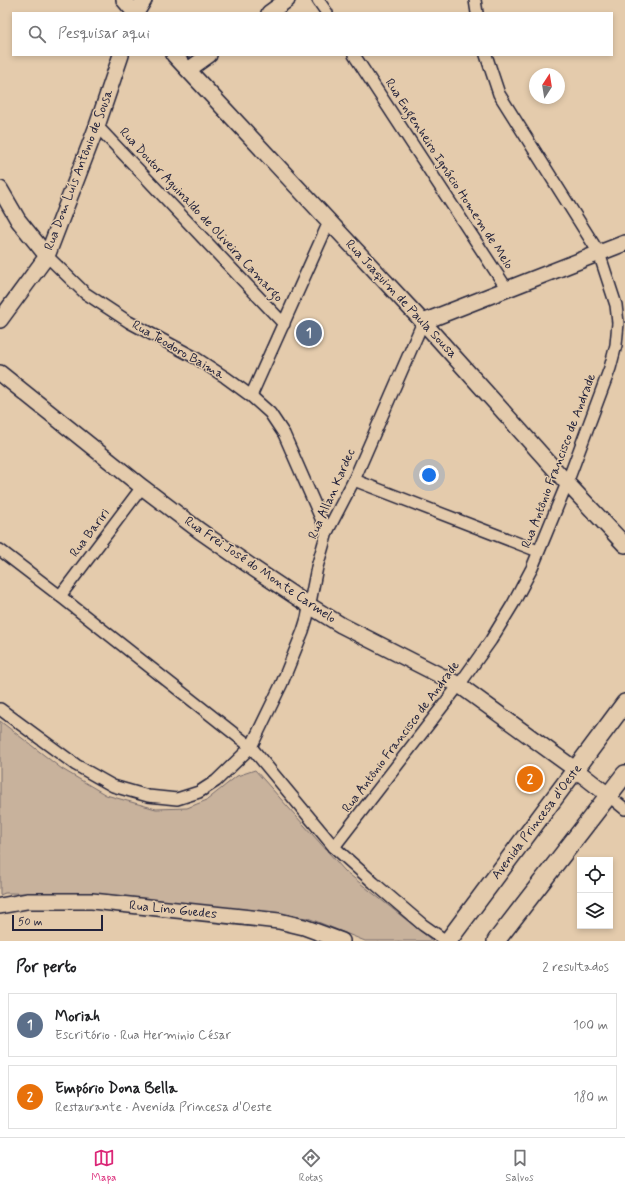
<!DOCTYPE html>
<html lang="pt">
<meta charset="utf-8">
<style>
body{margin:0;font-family:Mynerve,sans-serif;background:#f6f6f6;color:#202124}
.controls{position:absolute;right:12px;bottom:12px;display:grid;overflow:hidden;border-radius:0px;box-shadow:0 2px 6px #0003}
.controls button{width:36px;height:36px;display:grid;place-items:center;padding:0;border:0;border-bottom:1px solid #e0e0e0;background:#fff;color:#202124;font:20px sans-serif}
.compass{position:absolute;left:529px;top:68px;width:36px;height:36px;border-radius:50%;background:#fff;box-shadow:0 2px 6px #0003;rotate:12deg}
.scale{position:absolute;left:12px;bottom:10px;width:91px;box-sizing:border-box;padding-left:4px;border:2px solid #22223b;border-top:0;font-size:11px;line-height:14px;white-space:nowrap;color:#22223b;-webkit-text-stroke:3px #e4cbac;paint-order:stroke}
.you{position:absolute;left:429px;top:475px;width:14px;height:14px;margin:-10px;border:3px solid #fff;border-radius:50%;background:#1a73e8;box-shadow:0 0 0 6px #1a73e833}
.badge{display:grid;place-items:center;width:26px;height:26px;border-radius:50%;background:#db2777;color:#fff;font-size:13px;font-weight:700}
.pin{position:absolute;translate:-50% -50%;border:2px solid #fff;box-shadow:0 1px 4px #0006}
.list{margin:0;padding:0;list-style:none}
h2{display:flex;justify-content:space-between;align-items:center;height:52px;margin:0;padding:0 16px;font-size:17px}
h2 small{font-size:13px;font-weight:400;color:#757577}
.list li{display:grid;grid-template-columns:26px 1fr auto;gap:12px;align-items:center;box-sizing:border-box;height:64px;margin:0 8px 8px;padding:0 8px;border:1px solid #e0e0e0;border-radius:0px}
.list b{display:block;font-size:15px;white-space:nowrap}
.list p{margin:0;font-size:13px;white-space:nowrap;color:#757577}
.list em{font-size:13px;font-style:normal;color:#757577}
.icon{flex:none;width:22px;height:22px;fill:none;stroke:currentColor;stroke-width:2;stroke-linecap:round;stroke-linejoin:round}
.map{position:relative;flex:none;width:625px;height:941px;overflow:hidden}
.search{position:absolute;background:#fff;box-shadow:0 2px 6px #0003;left:12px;right:12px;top:12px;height:44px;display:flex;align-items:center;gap:10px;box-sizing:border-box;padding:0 14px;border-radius:0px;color:#757577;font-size:15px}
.sheet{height:196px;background:#fff}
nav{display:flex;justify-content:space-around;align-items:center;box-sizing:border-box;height:56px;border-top:1px solid #e0e0e0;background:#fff;font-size:11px;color:#757577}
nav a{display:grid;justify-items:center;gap:2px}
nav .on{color:#db2777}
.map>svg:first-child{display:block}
.park{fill:#c8b29c;stroke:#756a6c}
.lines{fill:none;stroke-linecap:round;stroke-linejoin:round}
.street-casing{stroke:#22223b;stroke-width:14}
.secondary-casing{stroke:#22223b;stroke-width:18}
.primary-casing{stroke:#22223b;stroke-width:20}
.street{stroke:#e4cbac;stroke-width:11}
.secondary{stroke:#e4cbac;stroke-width:15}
.primary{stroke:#e4cbac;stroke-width:17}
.labels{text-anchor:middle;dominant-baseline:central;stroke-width:3;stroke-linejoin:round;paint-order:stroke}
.street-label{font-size:13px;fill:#22223b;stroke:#e4cbac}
</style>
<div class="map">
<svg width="625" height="941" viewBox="0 0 625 941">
<rect width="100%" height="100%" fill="#e4cbac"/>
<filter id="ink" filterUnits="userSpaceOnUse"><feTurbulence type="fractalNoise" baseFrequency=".025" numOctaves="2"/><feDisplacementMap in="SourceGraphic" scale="8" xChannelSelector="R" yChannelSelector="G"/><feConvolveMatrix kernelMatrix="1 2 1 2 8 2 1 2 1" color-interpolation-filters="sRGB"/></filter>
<g filter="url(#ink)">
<!-- park -->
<polygon class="park" points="0,721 62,769 106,795 156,809 187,808 207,800 237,776 255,770 345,871 433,941 365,941 308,918 81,894 5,893 0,895"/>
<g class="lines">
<defs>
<g id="street">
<polyline points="318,0 327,13"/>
<polyline points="475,0 477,13"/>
<polyline points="354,55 507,289"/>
<polyline points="97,126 284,324"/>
<polyline points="47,256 85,293 129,322 196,358 225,377 251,396 270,413 284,434 327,532"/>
<polyline points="251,396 329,222"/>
<polyline points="354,480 538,551"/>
<polyline points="0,550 60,596 251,747 334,847 374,883 423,925 446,941"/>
<polyline points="60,596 142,487"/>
<polyline points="0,709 76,765 113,786 148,796 177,799 199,792 216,781 251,747 282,683 303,631 307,618 317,567 327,532 354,480 423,322"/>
<polyline points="608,795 625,809"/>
<polyline points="334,847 459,685 491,640 513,604 532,568 567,483 610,368 616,345 618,323 616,305 599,253 499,94 486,55"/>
</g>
<g id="secondary">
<polyline points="124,0 135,13"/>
<polyline points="136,13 144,0"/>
<polyline points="269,13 287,0"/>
<polyline points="174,55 423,322 567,483 625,545"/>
<polyline points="188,70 209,55"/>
<polyline points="0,189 18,220 47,256"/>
<polyline points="0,320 47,256 97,126 121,55"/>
<polyline points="423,322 625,243"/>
<polyline points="0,373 142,487 200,531 256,570 310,606 341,625 459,685 576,770 608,795"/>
<polyline points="0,906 27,901 92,901 279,921 304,927 342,941"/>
</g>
<g id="primary">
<polyline points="448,941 625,703"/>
<polyline points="496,941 625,774"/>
</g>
</defs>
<!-- street casing -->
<use href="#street" class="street-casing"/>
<!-- secondary casing -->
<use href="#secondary" class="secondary-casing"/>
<!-- primary casing -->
<use href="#primary" class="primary-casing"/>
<!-- street -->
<use href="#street" class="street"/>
<!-- secondary -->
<use href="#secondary" class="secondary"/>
<!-- primary -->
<use href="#primary" class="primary"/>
</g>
</g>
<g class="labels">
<!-- street labels -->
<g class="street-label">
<text transform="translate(79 170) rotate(-69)">Rua Dom Luís Antônio de Sousa</text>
<text transform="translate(449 174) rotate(57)">Rua Engenheiro Ignácio Homem de Melo</text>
<text transform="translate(201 215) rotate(47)">Rua Doutor Aguinaldo de Oliveira Camargo</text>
<text transform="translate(401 299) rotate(47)">Rua Joaquim de Paula Sousa</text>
<text transform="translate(178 350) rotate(30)">Rua Teodoro Baima</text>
<text transform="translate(559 461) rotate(-69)">Rua Antônio Francisco de Andrade</text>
<text transform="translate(332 494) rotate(-66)">Rua Allan Kardec</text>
<text transform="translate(90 533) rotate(-53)">Rua Bariri</text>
<text transform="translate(260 570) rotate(34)">Rua Frei José do Monte Carmelo</text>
<text transform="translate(401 737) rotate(-53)">Rua Antônio Francisco de Andrade</text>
<text transform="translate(537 822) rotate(-53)">Avenida Princesa d'Oeste</text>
<text transform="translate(173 910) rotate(6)">Rua Lino Guedes</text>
</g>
</g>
</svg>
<div class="controls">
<button><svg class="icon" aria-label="locate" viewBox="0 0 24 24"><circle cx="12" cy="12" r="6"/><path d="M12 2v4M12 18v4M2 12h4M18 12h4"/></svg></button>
<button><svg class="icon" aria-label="layers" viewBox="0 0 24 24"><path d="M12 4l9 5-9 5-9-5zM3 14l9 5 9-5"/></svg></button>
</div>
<svg class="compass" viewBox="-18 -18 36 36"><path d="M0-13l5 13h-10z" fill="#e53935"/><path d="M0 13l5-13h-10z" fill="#757577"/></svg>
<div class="scale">50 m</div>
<div class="you"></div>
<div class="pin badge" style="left:309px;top:333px;background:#5c6f8a">1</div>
<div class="pin badge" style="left:530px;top:779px;background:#e8710a">2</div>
<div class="search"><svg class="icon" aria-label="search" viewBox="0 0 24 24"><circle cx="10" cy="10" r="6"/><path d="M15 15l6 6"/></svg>Pesquisar aqui</div>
</div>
<section class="sheet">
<h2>Por perto<small>2 resultados</small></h2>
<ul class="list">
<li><span class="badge" style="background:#5c6f8a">1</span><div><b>Moriah</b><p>Escritório · Rua Herminio César</p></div><em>100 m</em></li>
<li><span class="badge" style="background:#e8710a">2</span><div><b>Empório Dona Bella</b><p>Restaurante · Avenida Princesa d'Oeste</p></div><em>180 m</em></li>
</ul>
</section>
<nav>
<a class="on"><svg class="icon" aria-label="map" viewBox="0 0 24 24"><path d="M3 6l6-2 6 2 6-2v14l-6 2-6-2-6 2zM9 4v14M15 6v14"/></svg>Mapa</a>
<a><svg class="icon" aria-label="directions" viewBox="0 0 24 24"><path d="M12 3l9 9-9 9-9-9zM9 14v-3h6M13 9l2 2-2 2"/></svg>Rotas</a>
<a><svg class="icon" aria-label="saved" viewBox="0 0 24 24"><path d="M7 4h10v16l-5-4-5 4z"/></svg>Salvos</a>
</nav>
